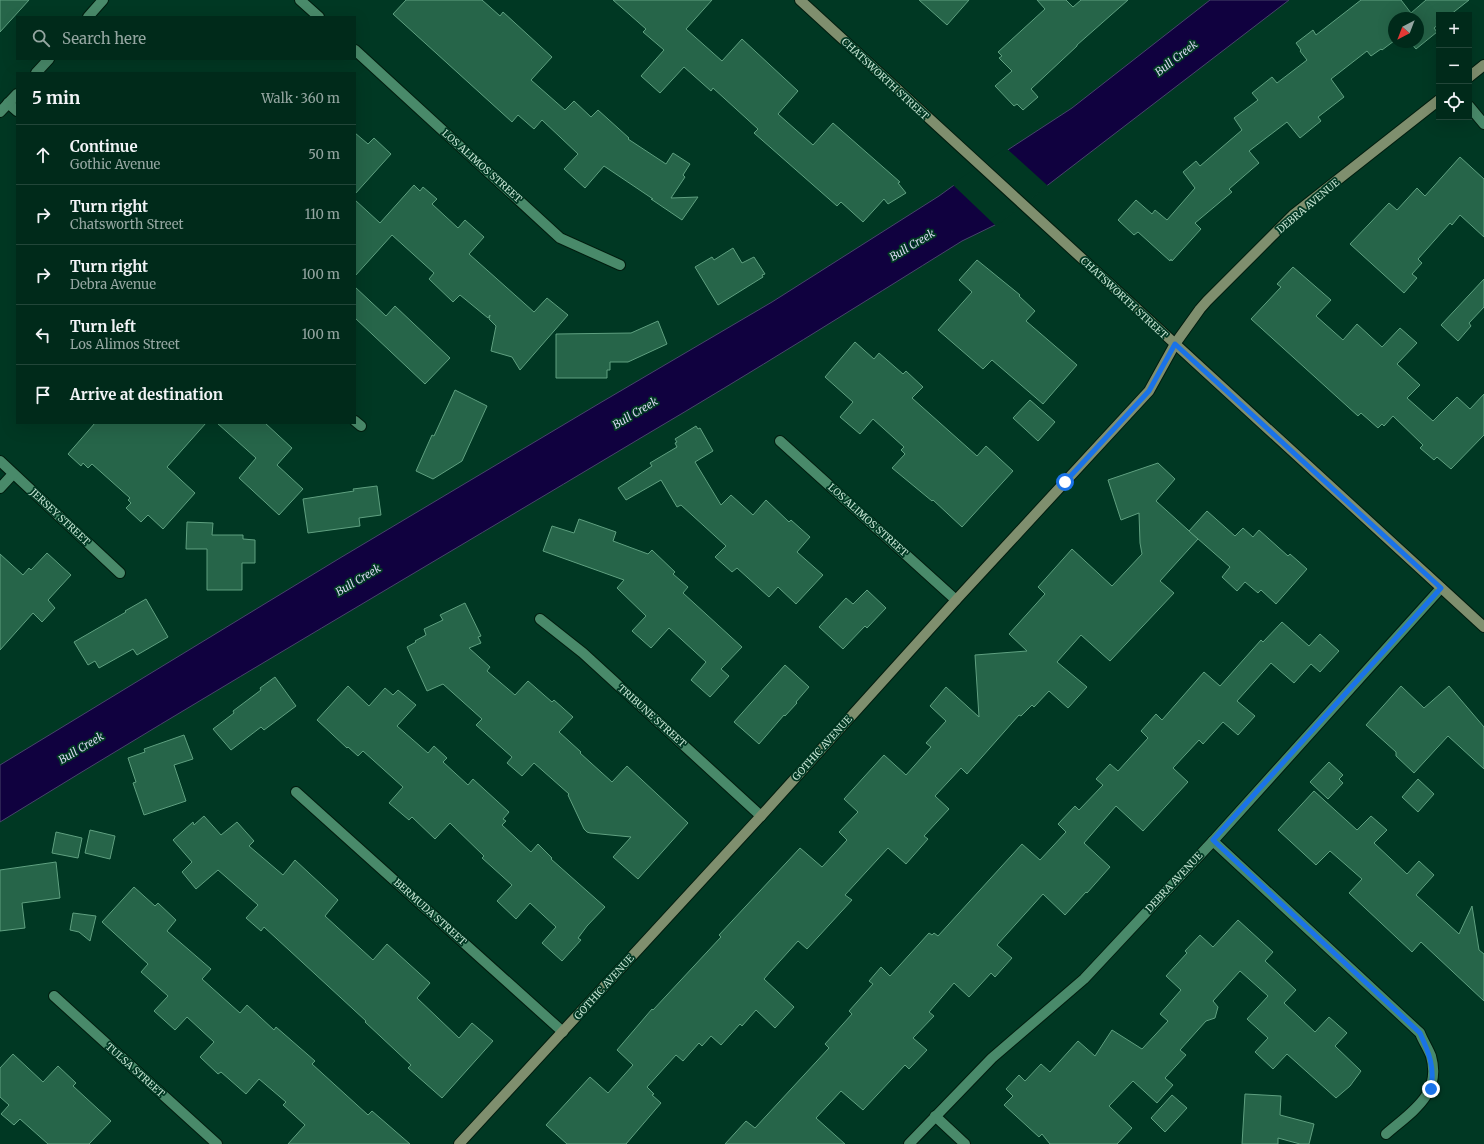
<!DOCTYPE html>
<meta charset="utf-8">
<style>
body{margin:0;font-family:Merriweather,serif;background:#0e3627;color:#f1f3f6}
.controls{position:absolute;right:12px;top:12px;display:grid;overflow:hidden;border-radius:0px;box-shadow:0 4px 16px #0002}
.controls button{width:36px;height:36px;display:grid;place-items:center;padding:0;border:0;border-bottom:1px solid #224639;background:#002a1a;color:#f1f3f6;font:20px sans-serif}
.compass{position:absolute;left:1388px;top:12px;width:36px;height:36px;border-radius:50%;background:#002a1a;box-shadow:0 4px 16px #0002;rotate:222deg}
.stop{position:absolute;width:12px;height:12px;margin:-9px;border:3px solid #1a73e8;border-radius:50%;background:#fff}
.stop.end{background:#1a73e8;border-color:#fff;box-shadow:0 1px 4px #0008}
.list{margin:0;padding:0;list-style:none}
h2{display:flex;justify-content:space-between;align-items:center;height:52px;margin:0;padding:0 16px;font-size:17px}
h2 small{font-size:13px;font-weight:400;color:#95a7a2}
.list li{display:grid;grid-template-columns:26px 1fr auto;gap:12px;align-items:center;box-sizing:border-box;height:60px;padding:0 16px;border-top:1px solid #224639}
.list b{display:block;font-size:15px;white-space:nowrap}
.list p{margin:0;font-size:13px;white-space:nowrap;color:#95a7a2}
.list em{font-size:13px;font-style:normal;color:#95a7a2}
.icon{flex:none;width:22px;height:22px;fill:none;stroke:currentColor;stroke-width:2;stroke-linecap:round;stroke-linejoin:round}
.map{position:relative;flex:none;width:1484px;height:1144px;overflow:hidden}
.search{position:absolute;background:#002a1a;box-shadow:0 4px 16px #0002;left:16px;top:16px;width:340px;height:44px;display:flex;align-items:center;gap:10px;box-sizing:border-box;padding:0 14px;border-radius:0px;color:#95a7a2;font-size:15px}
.panel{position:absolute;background:#002a1a;box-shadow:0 4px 16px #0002;left:16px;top:72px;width:340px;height:352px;border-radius:0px}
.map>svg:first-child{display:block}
.water{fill:#10013f;stroke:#46456b}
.pier{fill:#003823}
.building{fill:#266549;stroke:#5fa080}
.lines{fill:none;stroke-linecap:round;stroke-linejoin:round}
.street-casing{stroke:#001c0e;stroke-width:12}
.secondary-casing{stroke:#001c0e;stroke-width:12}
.street{stroke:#498a6a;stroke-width:10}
.secondary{stroke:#7f8f6e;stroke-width:10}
.route{stroke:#1a73e8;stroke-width:5}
.labels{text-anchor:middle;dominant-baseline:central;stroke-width:3.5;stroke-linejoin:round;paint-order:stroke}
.street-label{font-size:10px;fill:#c3e3d1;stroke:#003823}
.water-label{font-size:11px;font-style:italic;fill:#d4d7ee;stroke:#003823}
</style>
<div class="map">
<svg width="1484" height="1144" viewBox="0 0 1484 1144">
<rect width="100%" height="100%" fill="#003823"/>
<!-- water -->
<path class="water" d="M 1210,0 L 1289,0 L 997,224 L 962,241 C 856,307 751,373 644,436 C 429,565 213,691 0,822 L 0,765 L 340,558 L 600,403 L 772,302 L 939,196 L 957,183 L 1072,108 Z"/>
<!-- pier -->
<polygon class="pier" points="1006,148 1048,186 996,226 952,184"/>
<!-- building -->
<g class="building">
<polygon points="0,0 29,0 0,32"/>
<polygon points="406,0 482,0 500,16 503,12 552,57 531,80 565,110 574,101 591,117 598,110 629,138 628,139 666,164 673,153 690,164 683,175 685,177 671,198 698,197 682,220 651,199 653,199 604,166 585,188 564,169 578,154 542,120 534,129 518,115 512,122 393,14"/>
<polygon points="613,0 712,0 686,29 722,61 742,39 798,91 778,114 813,145 833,123 900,182 898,183 906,193 888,204 884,199 863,222 841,202 837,206 754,133 758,129 713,88 711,91 684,67 660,93 641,76 664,50 643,32 646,29"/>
<polygon points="919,0 969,0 947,25"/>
<polygon points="1037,0 1066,0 1073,7 1081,0 1128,0 1077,45 1077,46 1031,89 1038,97 1023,110 1017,104 1014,106 995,86 1012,71 999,58 1002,56 998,52 1045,9"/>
<polygon points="1361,0 1401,0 1411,13 1426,0 1469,0 1450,15 1439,15 1439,24 1434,28 1437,32 1416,49 1410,42 1418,42 1418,18 1394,18 1394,41 1382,50 1381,49 1371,56 1367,51 1331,79 1344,97 1318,117 1321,121 1300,138 1287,122 1249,151 1259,163 1229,189 1232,192 1195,223 1201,229 1172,261 1171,259 1170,261 1138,232 1134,235 1118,220 1136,200 1152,214 1155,210 1167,220 1195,188 1183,172 1196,161 1200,166 1242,130 1234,118 1258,100 1252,93 1272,77 1277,83 1307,60 1300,51 1301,50 1296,43 1313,30 1316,35"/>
<polygon points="355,133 368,144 374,138 391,154 355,194"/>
<polygon points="1460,157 1484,179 1484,237 1460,215 1452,225 1450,223 1418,259 1422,263 1412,274 1417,278 1404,293 1350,244 1389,203 1397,210 1417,188 1425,196"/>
<polygon points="414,185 420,191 423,187 437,199 432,204 458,228 465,220 484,237 469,254 534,312 547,298 568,315 520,370 512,357 491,351 496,326 489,319 490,315 488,318 460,295 453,302 429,279 434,273 392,235 355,276 355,200 380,223"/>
<polygon points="733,248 742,263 754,257 765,274 762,275 763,277 718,305 695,267 712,257 714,260"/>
<polygon points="977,260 1020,295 1019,296 1035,311 1026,321 1077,365 1043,404 992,360 983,369 938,330 972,292 959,280"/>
<polygon points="1293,267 1331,300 1316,316 1343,340 1357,324 1382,347 1400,328 1417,343 1397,364 1420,385 1407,398 1433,421 1457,397 1470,409 1484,394 1484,435 1451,469 1437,457 1434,460 1420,448 1423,445 1393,416 1384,426 1382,424 1378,428 1361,413 1358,416 1251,319 1281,287 1277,284"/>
<polygon points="1484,279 1484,307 1469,323 1471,326 1458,341 1441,325"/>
<polygon points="355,287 386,316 395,306 450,358 425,384 355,318"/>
<polygon points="658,321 667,344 628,362 610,362 610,370 607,370 607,378 556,378 556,334 631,333"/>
<polygon points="855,342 874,359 879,353 903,374 906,371 923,387 912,398 977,456 986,446 1013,471 962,527 933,500 932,501 892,468 905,454 901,450 904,447 873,419 860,434 840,417 853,402 825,377"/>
<polygon points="455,390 487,406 462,461 433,479 416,471 432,435 434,436"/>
<polygon points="1030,400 1055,422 1038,441 1013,418"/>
<polygon points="95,423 206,423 167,467 195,493 163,529 148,515 141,522 126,508 131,503 128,500 130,498 92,464 88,468 83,463 81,466 68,454"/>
<polygon points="217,423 265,423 292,448 277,465 303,489 279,515 239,478 256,458"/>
<polygon points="696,426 698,429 700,428 713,451 695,462 721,505 731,495 753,515 766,500 789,522 791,520 810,537 797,552 823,575 796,604 778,587 769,597 737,568 732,572 715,557 726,546 681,505 677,507 661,480 626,500 618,488 652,466 650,463 677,447 675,443 677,442 675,439"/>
<polygon points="1158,463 1175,479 1156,501 1198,539 1160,581 1174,593 1110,661 1081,635 1057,662 1087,687 1068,708 1049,691 1034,707 1032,705 1021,716 1019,715 967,774 961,768 935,796 949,809 924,836 928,839 906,864 888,848 845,895 852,900 807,949 798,941 770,972 764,979 794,1007 775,1028 756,1010 742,1026 740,1024 721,1045 711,1036 702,1046 699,1043 683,1061 676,1055 647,1087 654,1094 652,1095 661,1103 626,1144 567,1144 546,1125 590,1077 608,1093 633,1065 617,1050 652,1009 653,1010 721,937 719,935 800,848 822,867 847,840 839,832 858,812 844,799 884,755 906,775 931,747 926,743 946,721 930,706 946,687 979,717 975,655 1027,651 1009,634 1045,594 1038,587 1072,549 1112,586 1142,554 1140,543 1139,513 1121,520 1108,480"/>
<polygon points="377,486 381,515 359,518 360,526 308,533 303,499 354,491 353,489"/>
<polygon points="1207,511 1235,536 1243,528 1253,537 1259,530 1288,556 1290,554 1307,569 1276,604 1261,590 1258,593 1245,582 1237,591 1222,577 1230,567 1189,531"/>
<polygon points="579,519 616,532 613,541 648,554 652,550 675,572 673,574 688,587 683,593 742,647 721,669 729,676 710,697 691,680 706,662 669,628 651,648 632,631 646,616 617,588 624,580 543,551 552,526 574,533"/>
<polygon points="187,522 213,523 212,535 243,535 243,539 255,540 255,563 242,563 242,590 207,590 207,549 186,549"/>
<polygon points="47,553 71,575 48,600 55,608 42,622 33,613 0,650 0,554 23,575 29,568 31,570"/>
<polygon points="867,590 886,608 867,628 865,626 843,649 819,627 846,598 853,604"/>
<polygon points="146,599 168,637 137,655 133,649 99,668 95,661 88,665 74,642 126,612 125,611"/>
<polygon points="465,603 481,636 478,637 481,643 469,648 490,667 487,671 515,695 528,681 552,702 554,700 573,717 559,732 581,752 580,753 612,782 627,766 688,823 638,879 613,857 631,837 590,833 587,832 584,829 568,795 569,794 534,763 522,776 507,763 512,757 476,725 482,719 443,684 427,691 407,647 416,642 415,641 426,635 424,629 443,620 440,615"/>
<polygon points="1282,622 1309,646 1320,634 1339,651 1320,672 1311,664 1294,683 1271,663 1237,701 1255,716 1238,735 1223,722 1203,744 1199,740 1173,768 1188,782 1143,831 1116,806 1084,843 1110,867 1087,893 1086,892 1065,915 1043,894 997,945 1012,958 995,977 991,973 969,997 954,983 929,1012 934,1016 913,1038 927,1050 909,1069 905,1065 863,1110 841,1091 816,1118 845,1144 725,1144 746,1121 755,1128 829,1048 825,1044 852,1014 849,1011 873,984 869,981 881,967 890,976 929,933 932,935 934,933 938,936 1022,844 1040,860 1066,832 1058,824 1075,806 1079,810 1103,785 1096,779 1110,764 1118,771 1148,738 1141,731 1156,714 1162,720 1204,672 1220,686 1261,640 1263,642"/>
<polygon points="785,665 809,687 796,702 797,703 785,716 784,715 759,744 734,722"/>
<polygon points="275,677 296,706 264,730 261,727 231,750 213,729 234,713 233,711 261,690 260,688"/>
<polygon points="348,686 369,706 385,688 393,695 398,690 416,705 397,726 428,753 434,746 447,758 443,762 468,785 473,779 509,812 503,819 506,821 502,825 531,852 538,844 552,858 551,859 605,907 587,926 578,938 581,940 562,961 542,943 556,927 530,903 516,919 497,901 512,885 482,858 484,856 450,823 435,839 412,817 409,820 389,803 403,787 363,751 358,756 348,747 347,748 317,720"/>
<polygon points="1401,686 1424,708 1449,686 1484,727 1484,769 1448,736 1414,773 1396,756 1396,752 1366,725"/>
<polygon points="184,735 193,759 174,765 186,801 144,815 133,783 136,782 128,758 145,752 144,749"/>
<polygon points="1329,762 1343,775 1339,779 1343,783 1328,799 1310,782"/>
<polygon points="1418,779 1434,794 1418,812 1402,797"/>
<polygon points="1314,791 1357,830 1371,816 1387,830 1374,843 1407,874 1419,861 1434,875 1416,895 1459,934 1472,906 1479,950 1484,954 1484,1001 1421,942 1412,952 1349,893 1362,879 1330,851 1316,865 1278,830"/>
<polygon points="204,816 221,835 237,822 254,841 249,846 283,875 295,860 338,900 325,916 373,960 387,944 430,983 417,998 459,1038 472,1023 493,1041 442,1098 408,1068 411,1065 365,1022 366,1021 264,927 261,931 246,918 258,905 218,870 196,889 182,872 192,862 173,840 193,822 194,825"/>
<polygon points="90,830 115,836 110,859 85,853"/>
<polygon points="56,832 82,838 78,858 52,853"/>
<polygon points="56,862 60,898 22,903 25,928 0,931 0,870"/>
<polygon points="134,887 155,906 158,903 176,920 167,931 211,969 202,979 240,1013 247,1005 274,1030 276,1027 315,1061 312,1064 368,1115 372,1111 410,1144 288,1144 305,1125 283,1105 286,1102 259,1079 246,1094 221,1072 218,1074 200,1057 214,1042 187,1017 175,1030 154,1011 168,996 141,972 148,964 102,922"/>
<polygon points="73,913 96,916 90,941 79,932 70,930"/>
<polygon points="1238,920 1273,952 1265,961 1296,990 1284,1003 1315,1032 1329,1017 1347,1033 1335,1046 1361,1071 1350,1086 1336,1098 1287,1054 1273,1069 1255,1052 1268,1038 1247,1019 1268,996 1240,971 1213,1001 1218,1007 1215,1018 1206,1021 1180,1050 1186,1055 1165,1078 1173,1085 1157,1103 1133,1081 1109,1106 1132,1128 1117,1144 1050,1144 1042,1134 1039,1137 1004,1105 1013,1096 1006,1089 1019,1075 1025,1081 1041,1064 1050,1072 1078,1041 1095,1056 1112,1030 1142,1049 1168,1021 1160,1014 1181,990 1166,976 1187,953 1185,951 1200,935 1213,947"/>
<polygon points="13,1054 43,1082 58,1066 76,1083 73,1086 111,1121 89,1144 48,1144 20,1119 14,1125 1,1114 9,1105 0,1097 0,1068"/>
<polygon points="1245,1094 1281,1096 1280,1115 1314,1124 1309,1144 1300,1144 1278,1138 1278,1144 1242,1144"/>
<polygon points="1172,1095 1187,1108 1165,1132 1151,1118"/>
</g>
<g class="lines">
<defs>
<g id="street">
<polyline points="300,0 319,17"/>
<polyline points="88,17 103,0"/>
<polyline points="355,50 560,238 620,265"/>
<polyline points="36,73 49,59"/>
<polyline points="8,103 17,111"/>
<polyline points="1469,106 1484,124"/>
<polyline points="0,112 17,94"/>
<polyline points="355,421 361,426"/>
<polyline points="780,441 956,600"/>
<polyline points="0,461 120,573"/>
<polyline points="0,488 13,474"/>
<polyline points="540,619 583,653 761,816"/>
<polyline points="296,792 563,1032"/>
<path d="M 1213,841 L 1420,1033 C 1423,1041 1428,1048 1431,1056 C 1442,1095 1411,1112 1386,1134"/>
<polyline points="54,996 217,1144"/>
<polyline points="935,1116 965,1144"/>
<polyline points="909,1144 992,1058 1084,979 1213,841 1441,588"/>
</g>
<g id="secondary">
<polyline points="800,0 1484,627"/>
<polyline points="1469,77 1484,65"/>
<polyline points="459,1144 761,816 956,600 1149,391 1175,344 1200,309 1207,301 1293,215 1439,100"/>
</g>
</defs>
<!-- street casing -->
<use href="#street" class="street-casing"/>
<!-- secondary casing -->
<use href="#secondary" class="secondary-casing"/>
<!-- street -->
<use href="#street" class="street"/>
<!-- secondary -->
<use href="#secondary" class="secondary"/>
</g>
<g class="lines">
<!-- route -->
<path class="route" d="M 1065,482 L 1149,391 L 1175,344 L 1441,588 L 1213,840 L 1420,1033 C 1429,1053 1435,1067 1431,1089"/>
</g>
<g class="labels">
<!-- street labels -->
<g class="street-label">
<text transform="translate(885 79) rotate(43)">CHATSWORTH STREET</text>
<text transform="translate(482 166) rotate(42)">LOS ALIMOS STREET</text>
<text transform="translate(1308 206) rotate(-40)">DEBRA AVENUE</text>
<text transform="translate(1124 298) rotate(43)">CHATSWORTH STREET</text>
<text transform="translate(60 517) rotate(43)">JERSEY STREET</text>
<text transform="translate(868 520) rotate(42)">LOS ALIMOS STREET</text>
<text transform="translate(652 716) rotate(42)">TRIBUNE STREET</text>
<text transform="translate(822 748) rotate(-48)">GOTHIC AVENUE</text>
<text transform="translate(1174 882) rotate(-47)">DEBRA AVENUE</text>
<text transform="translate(430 912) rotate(42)">BERMUDA STREET</text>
<text transform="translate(604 987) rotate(-48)">GOTHIC AVENUE</text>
<text transform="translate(135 1070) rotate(42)">TULSA STREET</text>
</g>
<!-- water labels -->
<g class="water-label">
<text transform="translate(1176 58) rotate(-38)">Bull Creek</text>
<text transform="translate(912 245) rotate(-31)">Bull Creek</text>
<text transform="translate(635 413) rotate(-31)">Bull Creek</text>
<text transform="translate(358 580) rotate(-31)">Bull Creek</text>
<text transform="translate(81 748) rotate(-31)">Bull Creek</text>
</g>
</g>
</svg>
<div class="controls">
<button>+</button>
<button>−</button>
<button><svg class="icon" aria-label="locate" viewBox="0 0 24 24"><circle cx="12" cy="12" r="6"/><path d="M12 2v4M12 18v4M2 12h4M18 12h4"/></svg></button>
</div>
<svg class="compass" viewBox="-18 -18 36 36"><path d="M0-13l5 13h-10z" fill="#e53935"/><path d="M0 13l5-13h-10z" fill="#95a7a2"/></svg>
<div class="stop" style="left:1065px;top:482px"></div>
<div class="stop end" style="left:1431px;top:1089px"></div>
<div class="search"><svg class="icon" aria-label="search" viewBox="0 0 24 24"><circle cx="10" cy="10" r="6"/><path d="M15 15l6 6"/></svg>Search here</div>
<section class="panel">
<h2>5 min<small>Walk · 360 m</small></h2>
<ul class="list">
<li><svg class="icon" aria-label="ahead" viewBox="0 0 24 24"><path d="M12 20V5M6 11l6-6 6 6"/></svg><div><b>Continue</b><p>Gothic Avenue</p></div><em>50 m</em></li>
<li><svg class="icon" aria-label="right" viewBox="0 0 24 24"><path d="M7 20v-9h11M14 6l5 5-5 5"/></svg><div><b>Turn right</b><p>Chatsworth Street</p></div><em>110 m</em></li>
<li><svg class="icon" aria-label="right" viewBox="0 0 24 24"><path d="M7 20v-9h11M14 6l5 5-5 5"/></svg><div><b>Turn right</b><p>Debra Avenue</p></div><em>100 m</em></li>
<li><svg class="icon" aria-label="left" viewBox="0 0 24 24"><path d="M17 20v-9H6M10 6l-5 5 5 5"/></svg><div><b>Turn left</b><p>Los Alimos Street</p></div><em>100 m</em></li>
<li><svg class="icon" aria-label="arrive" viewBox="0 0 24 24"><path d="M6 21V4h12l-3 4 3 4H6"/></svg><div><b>Arrive at destination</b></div></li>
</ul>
</section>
</div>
